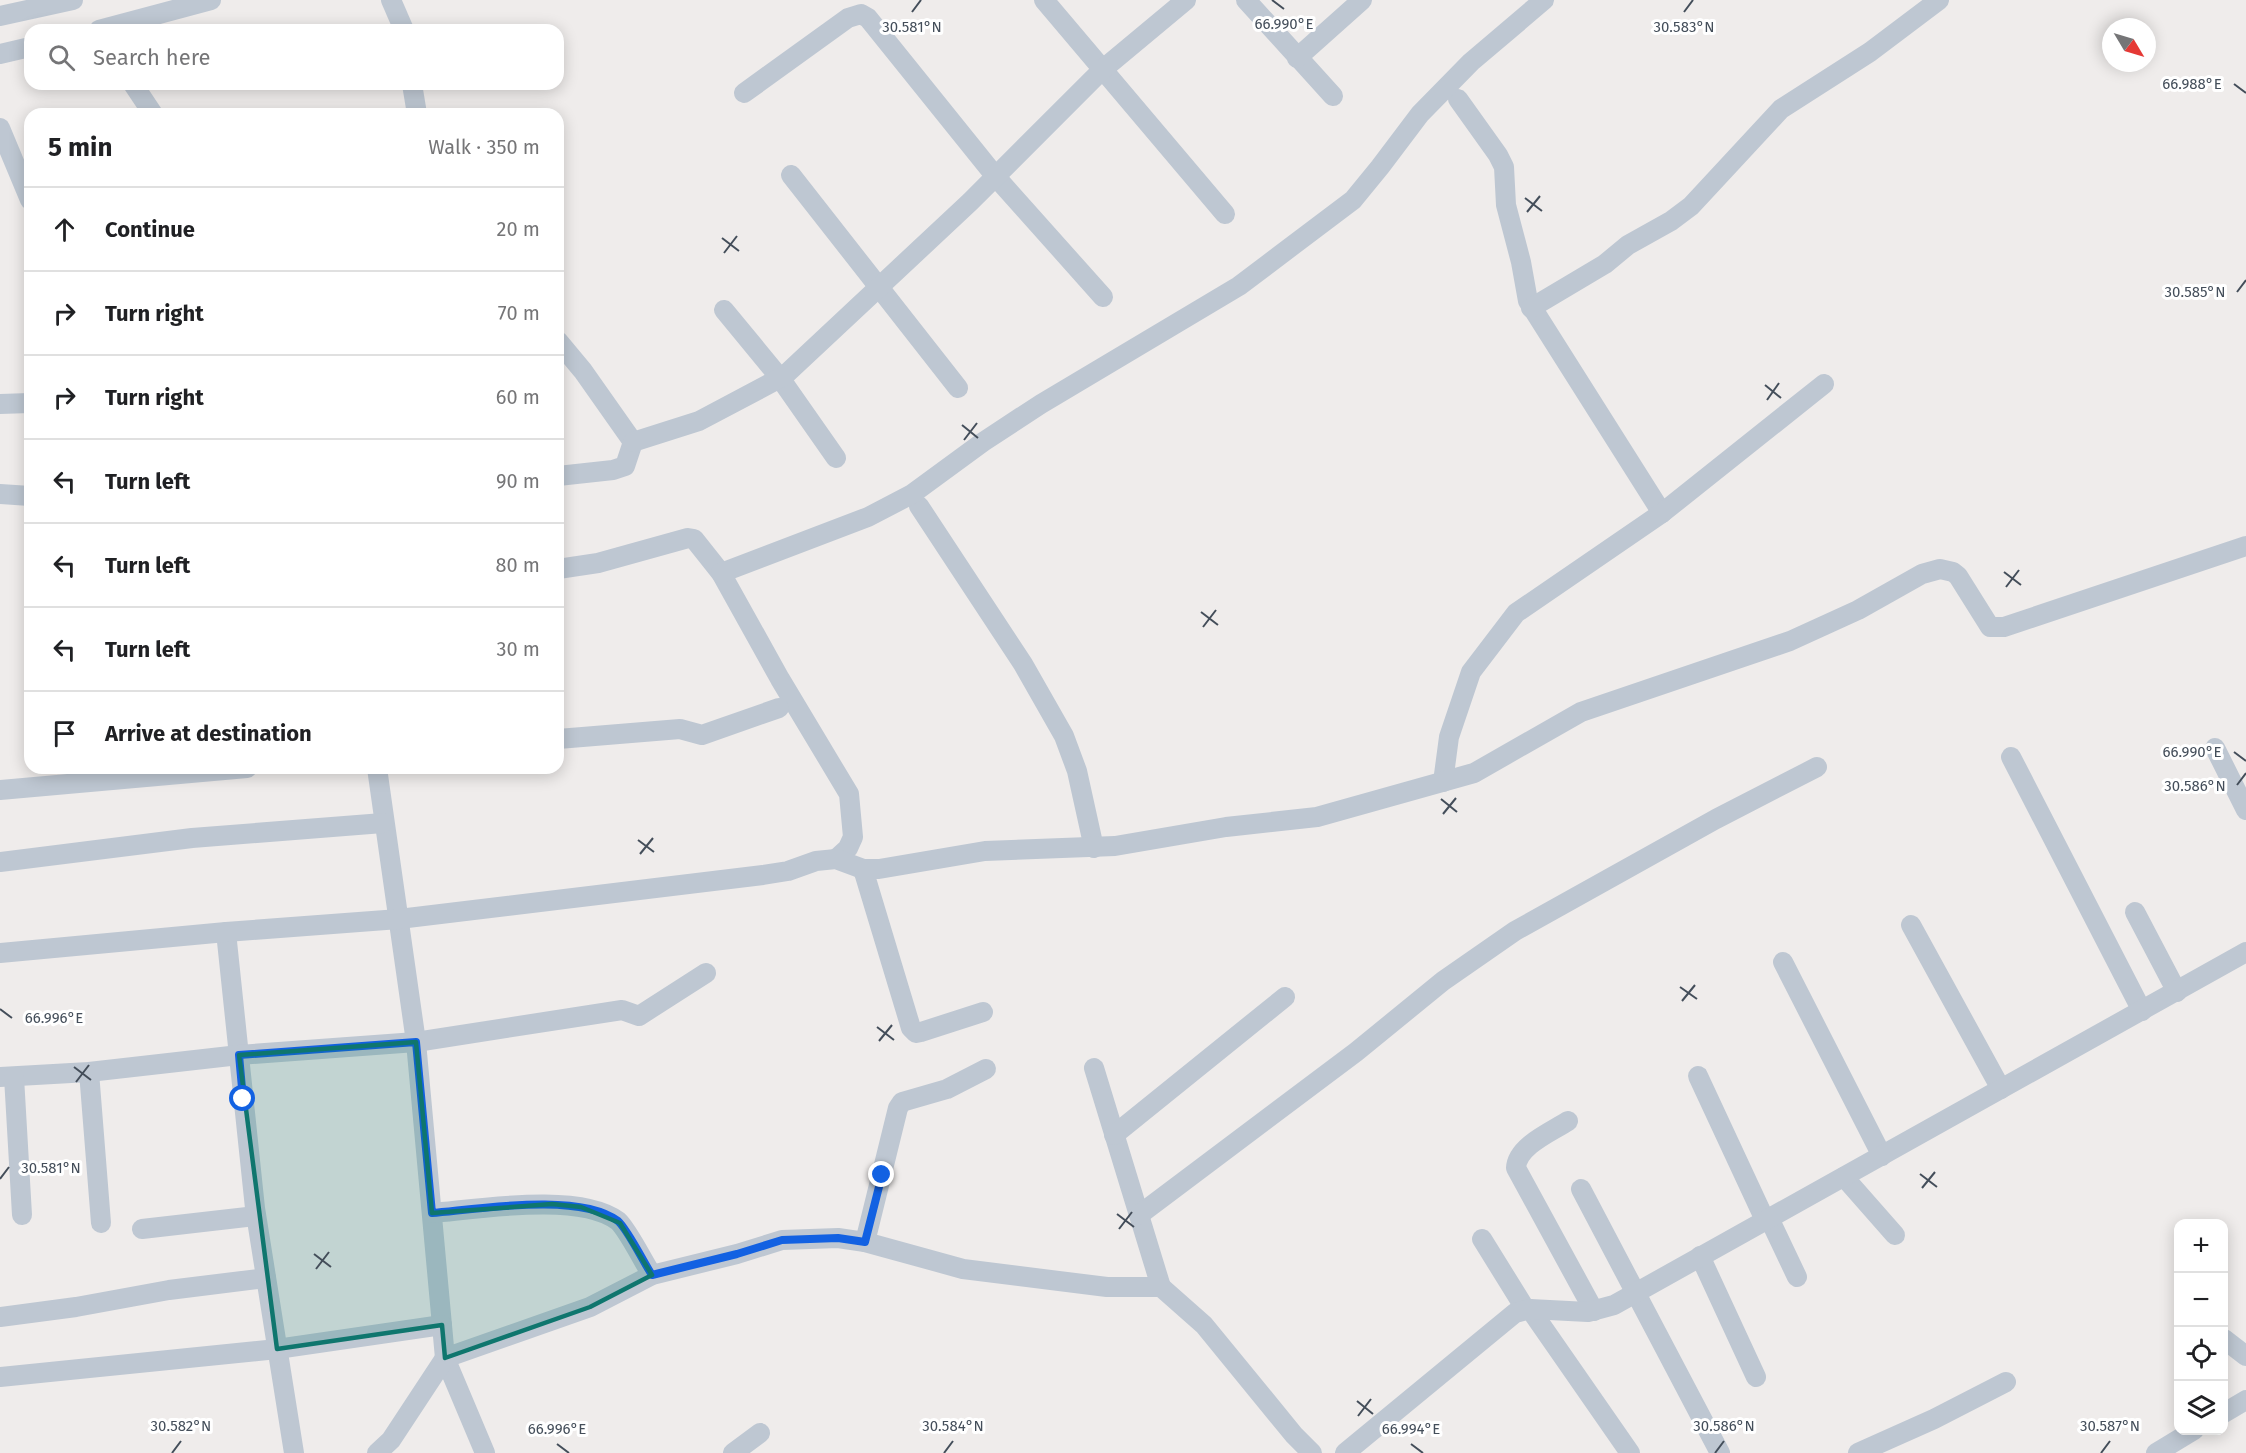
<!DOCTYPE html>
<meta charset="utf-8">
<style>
body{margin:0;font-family:"Fira Sans",sans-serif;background:#f6f6f6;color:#202124}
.controls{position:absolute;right:18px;bottom:18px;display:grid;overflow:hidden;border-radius:12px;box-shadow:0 3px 15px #0003}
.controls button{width:54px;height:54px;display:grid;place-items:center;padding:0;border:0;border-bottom:2px solid #e0e0e0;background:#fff;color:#202124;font:30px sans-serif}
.compass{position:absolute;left:2102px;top:18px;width:54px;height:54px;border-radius:50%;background:#fff;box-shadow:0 3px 15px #0003;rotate:128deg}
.stop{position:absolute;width:18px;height:18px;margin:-14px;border:4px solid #1261e2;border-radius:50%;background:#fff}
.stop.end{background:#1261e2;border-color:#fff;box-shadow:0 2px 6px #0008}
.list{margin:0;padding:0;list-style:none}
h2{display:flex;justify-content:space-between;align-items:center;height:78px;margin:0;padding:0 24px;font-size:26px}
h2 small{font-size:20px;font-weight:400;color:#757577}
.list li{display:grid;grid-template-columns:39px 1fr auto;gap:18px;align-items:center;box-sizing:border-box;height:84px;padding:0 24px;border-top:2px solid #e0e0e0}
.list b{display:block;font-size:22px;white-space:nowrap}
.list em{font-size:20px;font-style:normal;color:#757577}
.icon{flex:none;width:33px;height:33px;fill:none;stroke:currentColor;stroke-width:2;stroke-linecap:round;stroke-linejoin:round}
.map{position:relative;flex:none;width:2246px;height:1453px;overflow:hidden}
.search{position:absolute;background:#fff;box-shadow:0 3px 15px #0003;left:24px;top:24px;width:540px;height:66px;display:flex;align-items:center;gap:15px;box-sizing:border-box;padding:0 21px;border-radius:18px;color:#757577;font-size:22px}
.panel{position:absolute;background:#fff;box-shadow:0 3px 15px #0003;left:24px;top:108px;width:540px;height:666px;border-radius:18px}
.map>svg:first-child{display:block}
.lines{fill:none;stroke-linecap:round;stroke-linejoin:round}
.minor{stroke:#bec7d2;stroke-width:20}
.route{stroke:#1261e2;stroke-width:8}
.marked{fill:#0f766e;fill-opacity:0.2;stroke:#0f766e;stroke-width:4.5;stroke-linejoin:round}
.ticks{fill:none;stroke:#444e5a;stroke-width:2}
.ticks-label{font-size:15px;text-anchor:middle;fill:#444e5a;stroke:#fff;stroke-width:6;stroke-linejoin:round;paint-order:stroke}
</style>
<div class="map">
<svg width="2246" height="1453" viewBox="0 0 2246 1453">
<rect width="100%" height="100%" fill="#efeceb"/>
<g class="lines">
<!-- minor -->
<g class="minor">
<polyline points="391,0 404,30"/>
<polyline points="1044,0 1225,214"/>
<polyline points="1246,0 1333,96"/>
<polyline points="0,16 73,0"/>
<polyline points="99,30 211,0"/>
<polyline points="0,54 30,47"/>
<polyline points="1297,58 1362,0"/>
<polyline points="133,84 153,114"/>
<polyline points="412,84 417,114"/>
<polyline points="744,93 848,18 861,14 868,18 996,177 1103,297"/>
<polyline points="1458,99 1498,155 1504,167 1506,205 1521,262 1528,301 1662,513"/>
<polyline points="0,128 30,200"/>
<polyline points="791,175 958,388"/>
<polyline points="1531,308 1605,264 1628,245 1671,221 1691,206 1781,109 1870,52 1939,0"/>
<polyline points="724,310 780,378 836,458"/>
<polyline points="558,341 583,371 633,442 625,466 613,470 558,476"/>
<polyline points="0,404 30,403"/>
<polyline points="633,442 699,421 784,376 970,202 1102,70 1186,0"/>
<polyline points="0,494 30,496"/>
<polyline points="919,506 1023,664 1064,736 1077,771 1094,848"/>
<polyline points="558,569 598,563 688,538 694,539 721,573 780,679 849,794 853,837 848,848 836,859"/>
<polyline points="721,573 868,517 912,494 983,442 1041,404 1239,286 1353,200 1380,167 1420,114 1471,62 1544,0"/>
<polyline points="558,739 680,729 702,735 779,708"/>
<polyline points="2215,748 2246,810"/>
<polyline points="2011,757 2142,1011"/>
<polyline points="377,768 416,1042 445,1358 485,1453"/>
<polyline points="1443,782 1449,737 1471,672 1516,613 1662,513 1824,384"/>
<polyline points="0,790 247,768"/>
<polyline points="0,862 192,838 383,823"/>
<polyline points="863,869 911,1028 916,1033 921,1032 983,1012"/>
<polyline points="2135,912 2177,992"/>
<polyline points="1911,925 2001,1089"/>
<polyline points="226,932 255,1208 294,1453"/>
<polyline points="0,953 226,932 399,919 763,875 788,871 816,861 836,859 863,869 879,869 985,851 1115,846 1226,827 1317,817 1474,773 1581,712 1790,641 1858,610 1922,574 1940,569 1953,572 1958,576 1990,627 2004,627 2246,546"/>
<polyline points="1783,962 1882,1156"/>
<polyline points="1094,1068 1161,1287"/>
<polyline points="89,1072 101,1223"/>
<polyline points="1698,1076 1765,1220"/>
<polyline points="0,1077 89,1072 239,1055 416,1042 622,1010 639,1016 706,973"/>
<polyline points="14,1077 22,1215"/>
<path d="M 1568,1121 C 1551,1132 1517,1146 1516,1168 L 1594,1311"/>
<polyline points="1114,1135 1285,997"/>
<polyline points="1844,1177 1895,1235"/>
<polyline points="1581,1189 1720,1453"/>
<path d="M 432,1213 C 479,1209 580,1192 618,1221 C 628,1230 644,1263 652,1275"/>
<polyline points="1139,1215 1356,1052 1443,981 1515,931 1716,819 1817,767"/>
<polyline points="1769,1218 1797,1277"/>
<polyline points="142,1229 256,1216"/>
<polyline points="1482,1239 1526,1310"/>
<polyline points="865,1242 898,1108 902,1102 947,1089 986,1069"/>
<polyline points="1700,1256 1756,1377"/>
<polyline points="1530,1309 1630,1453"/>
<polyline points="0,1317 76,1307 169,1290 266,1278"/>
<polyline points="2224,1339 2246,1356"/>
<polyline points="0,1377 277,1349 442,1325"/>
<polyline points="2224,1413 2246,1400"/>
<polyline points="377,1453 391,1440 445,1358 590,1307 652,1275 737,1254 782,1240 838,1238 865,1242 963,1269 1107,1287 1161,1287 1204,1325 1294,1435 1312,1453"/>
<polyline points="733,1453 760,1433"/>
<polyline points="1345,1453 1515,1313 1530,1309 1588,1312 1614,1305 2246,952"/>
<polyline points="1858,1453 1934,1419 2006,1382"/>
<polyline points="2156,1453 2194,1430"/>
</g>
</g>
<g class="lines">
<!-- route -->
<path class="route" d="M 243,1099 L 239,1055 L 416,1042 L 432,1213 C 479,1209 580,1192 618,1221 C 628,1230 644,1263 652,1275 L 737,1254 L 782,1240 L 838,1238 L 865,1242 L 882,1175"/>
</g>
<!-- marked area -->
<path class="marked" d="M 416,1042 L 432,1213 L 552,1204 L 581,1207 L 620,1223 L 652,1275 L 590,1307 L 445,1358 L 442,1325 L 277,1349 L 239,1055 Z"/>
<!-- ticks -->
<path class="ticks" d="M 1272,0 L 1284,9M 912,12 L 921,0M 1684,12 L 1693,0M 2234,84 L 2246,93M 1525,198 L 1542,211M 1527,212 L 1540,196M 722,238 L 739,251M 724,253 L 737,236M 2237,292 L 2246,280M 1765,385 L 1781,398M 1767,400 L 1779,383M 962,425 L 978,438M 964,440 L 977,423M 2004,572 L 2021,585M 2006,587 L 2019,570M 1201,612 L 1218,625M 1203,627 L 1216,610M 2234,752 L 2246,761M 2237,785 L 2246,773M 1441,799 L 1457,812M 1443,814 L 1456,798M 638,840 L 654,852M 640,854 L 653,838M 1680,987 L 1697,999M 1682,1001 L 1695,985M 0,1009 L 12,1018M 877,1027 L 894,1040M 879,1041 L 892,1025M 74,1067 L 91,1080M 76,1082 L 89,1065M 1920,1174 L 1937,1187M 0,1179 L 9,1167M 1922,1188 L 1935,1172M 1117,1214 L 1134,1227M 1119,1229 L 1132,1212M 314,1254 L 331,1267M 316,1269 L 329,1252M 1357,1401 L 1373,1414M 1358,1416 L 1371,1399M 557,1444 L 569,1453M 1411,1444 L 1423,1453M 172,1453 L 181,1441M 944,1453 L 953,1441M 1715,1453 L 1724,1441M 2101,1453 L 2110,1441"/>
<g class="ticks-label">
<text x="1284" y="29">66.990°E</text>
<text x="912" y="32">30.581°N</text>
<text x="1684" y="32">30.583°N</text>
<text x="2192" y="89">66.988°E</text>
<text x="2195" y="297">30.585°N</text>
<text x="2192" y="757">66.990°E</text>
<text x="2195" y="791">30.586°N</text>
<text x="54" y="1023">66.996°E</text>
<text x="51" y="1173">30.581°N</text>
<text x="181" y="1431">30.582°N</text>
<text x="953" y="1431">30.584°N</text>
<text x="1724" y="1431">30.586°N</text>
<text x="2110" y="1431">30.587°N</text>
<text x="557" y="1434">66.996°E</text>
<text x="1411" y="1434">66.994°E</text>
</g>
</svg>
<div class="controls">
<button>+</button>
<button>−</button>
<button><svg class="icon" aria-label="locate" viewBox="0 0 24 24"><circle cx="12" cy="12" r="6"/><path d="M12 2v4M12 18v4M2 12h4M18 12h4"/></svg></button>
<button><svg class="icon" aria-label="layers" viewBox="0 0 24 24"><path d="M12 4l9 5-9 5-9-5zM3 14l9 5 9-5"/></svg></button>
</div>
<svg class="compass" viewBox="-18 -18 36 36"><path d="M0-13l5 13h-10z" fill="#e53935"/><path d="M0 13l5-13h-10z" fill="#757577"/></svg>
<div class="stop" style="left:243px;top:1099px"></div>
<div class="stop end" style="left:882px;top:1175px"></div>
<div class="search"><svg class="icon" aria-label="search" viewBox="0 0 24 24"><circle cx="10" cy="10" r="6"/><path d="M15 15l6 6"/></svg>Search here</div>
<section class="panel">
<h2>5 min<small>Walk · 350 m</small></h2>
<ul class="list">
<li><svg class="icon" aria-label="ahead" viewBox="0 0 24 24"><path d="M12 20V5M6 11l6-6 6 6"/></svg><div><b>Continue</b></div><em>20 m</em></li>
<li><svg class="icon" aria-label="right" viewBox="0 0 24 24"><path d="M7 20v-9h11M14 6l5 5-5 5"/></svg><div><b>Turn right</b></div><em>70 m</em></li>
<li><svg class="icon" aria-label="right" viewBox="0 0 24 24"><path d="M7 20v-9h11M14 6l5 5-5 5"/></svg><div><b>Turn right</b></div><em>60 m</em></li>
<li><svg class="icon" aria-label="left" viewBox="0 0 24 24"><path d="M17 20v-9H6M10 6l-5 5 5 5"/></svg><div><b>Turn left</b></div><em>90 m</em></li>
<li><svg class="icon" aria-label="left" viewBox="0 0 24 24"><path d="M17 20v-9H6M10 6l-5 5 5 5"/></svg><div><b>Turn left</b></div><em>80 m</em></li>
<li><svg class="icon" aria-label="left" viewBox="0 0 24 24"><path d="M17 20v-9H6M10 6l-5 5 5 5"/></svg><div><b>Turn left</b></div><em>30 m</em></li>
<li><svg class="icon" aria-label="arrive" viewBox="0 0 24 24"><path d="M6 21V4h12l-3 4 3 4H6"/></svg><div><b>Arrive at destination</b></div></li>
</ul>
</section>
</div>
